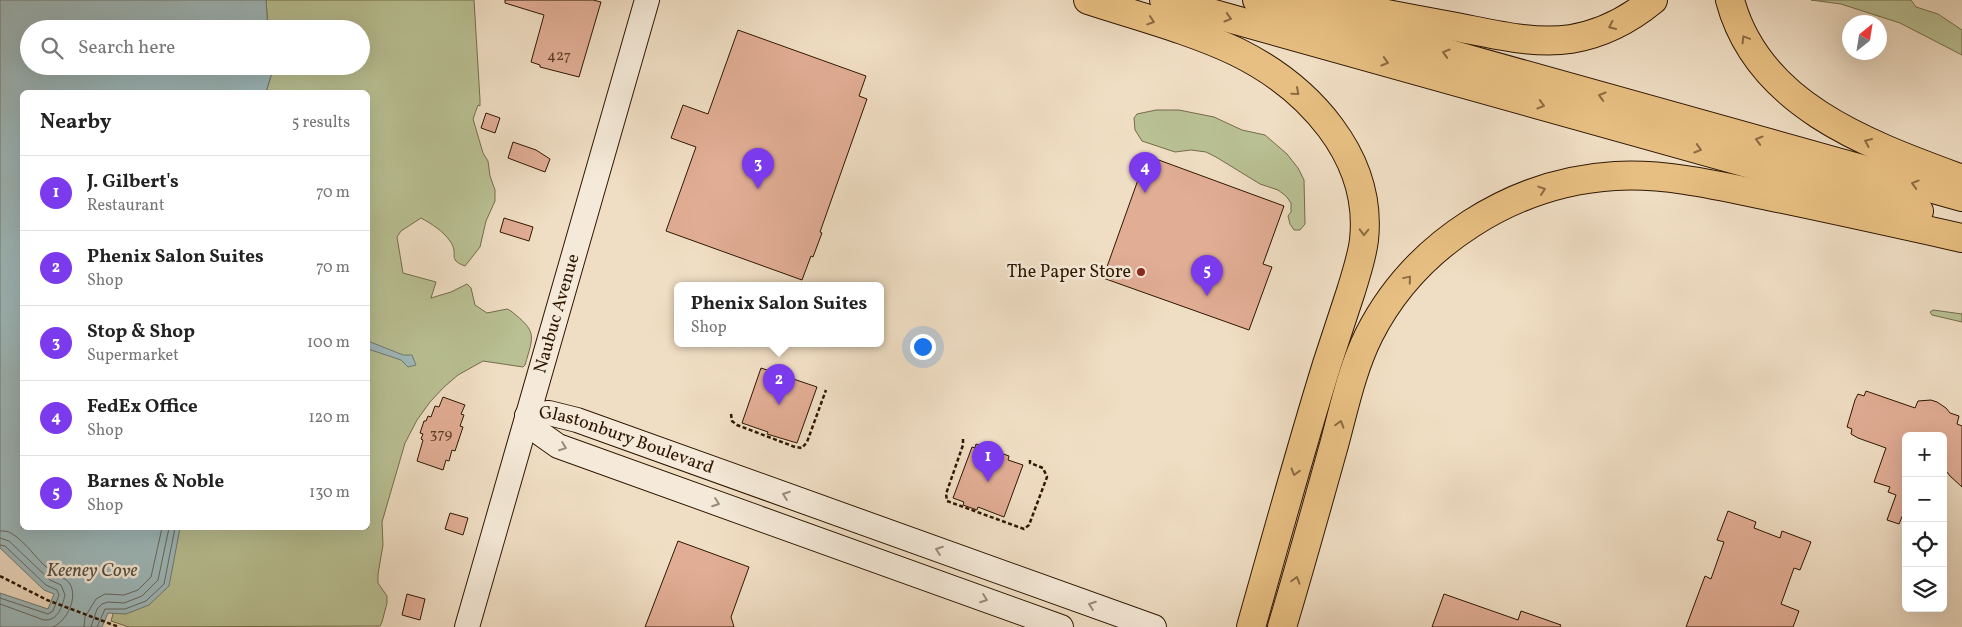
<!DOCTYPE html>
<meta charset="utf-8">
<style>
body{margin:0;font-family:Vollkorn,serif;background:#f2f2f2;color:#222}
.controls{position:absolute;right:15px;bottom:15px;display:grid;overflow:hidden;border-radius:8px;box-shadow:0 5px 20px #0002}
.controls button{width:45px;height:45px;display:grid;place-items:center;padding:0;border:0;border-bottom:1px solid #e0e0e0;background:#fff;color:#222;font:25px sans-serif}
.compass{position:absolute;left:1842px;top:15px;width:45px;height:45px;border-radius:50%;background:#fff;box-shadow:0 5px 20px #0002;rotate:30deg}
.you{position:absolute;left:922px;top:346px;width:18px;height:18px;margin:-12px;border:4px solid #fff;border-radius:50%;background:#1a73e8;box-shadow:0 0 0 8px #1a73e833}
.badge{display:grid;place-items:center;width:32px;height:32px;border-radius:50%;background:#7c3aed;color:#fff;font-size:16px;font-weight:700}
.pin{position:absolute;translate:-50% -41px;filter:drop-shadow(0 1px 2px #0008)}
.pin::after{content:'';position:absolute;top:26px;width:18px;height:15px;background:inherit;clip-path:polygon(0 0,100% 0,50% 100%)}
.popup{position:absolute;left:674px;top:282px;width:210px;height:65px;box-sizing:border-box;display:grid;place-content:center;border-radius:8px;background:#fff;filter:drop-shadow(0 1px 4px #0005);font-size:16px;white-space:nowrap;color:#767676}
.popup b{font-size:19px;color:#222}
.popup::after{content:'';position:absolute;left:50%;top:100%;margin-left:-10px;border:10px solid transparent;border-top-color:#fff}
.list{margin:0;padding:0;list-style:none}
h2{display:flex;justify-content:space-between;align-items:center;height:65px;margin:0;padding:0 20px;font-size:21px}
h2 small{font-size:16px;font-weight:400;color:#767676}
.list li{display:grid;grid-template-columns:32px 1fr auto;gap:15px;align-items:center;box-sizing:border-box;height:75px;padding:0 20px;border-top:1px solid #e0e0e0}
.list b{display:block;font-size:19px;white-space:nowrap}
.list p{margin:0;font-size:16px;white-space:nowrap;color:#767676}
.list em{font-size:16px;font-style:normal;color:#767676}
.icon{flex:none;width:28px;height:28px;fill:none;stroke:currentColor;stroke-width:2;stroke-linecap:round;stroke-linejoin:round}
.map{position:relative;flex:none;width:1962px;height:627px;overflow:hidden}
.search{position:absolute;background:#fff;box-shadow:0 5px 20px #0002;left:20px;top:20px;width:350px;height:55px;display:flex;align-items:center;gap:12px;box-sizing:border-box;padding:0 18px;border-radius:28px;color:#767676;font-size:19px}
.panel{position:absolute;background:#fff;box-shadow:0 5px 20px #0002;left:20px;top:90px;width:350px;height:440px;border-radius:8px}
.map>svg:first-child{display:block}
.green{fill:#b9c194;stroke:#746c4a}
.water{fill:#9ebabd;stroke:#717972}
.lines{fill:none;stroke-linecap:round;stroke-linejoin:round}
.shore{stroke:#66685f;stroke-width:1}
.building{fill:#e1ad95;stroke:#2e1701}
.secondary-casing{stroke:#2e1701;stroke-width:26}
.highway-casing{stroke:#2e1701;stroke-width:30}
.path{stroke:#2e1701;stroke-width:2.5;stroke-dasharray:4 2.5;stroke-linecap:butt}
.secondary{stroke:#f5ead9;stroke-width:24}
.highway{stroke:#e8bf82;stroke-width:28}
.oneway{stroke:#8b6b42}
.oneway2{stroke:#9b8b78}
.poi-dot{fill:#8f2418;stroke:#f5ead9;stroke-width:2}
.labels{text-anchor:middle;dominant-baseline:central;stroke-width:5;stroke-linejoin:round;paint-order:stroke}
.number-label{font-size:15px;fill:#5b3c26}
.poi-label{font-size:18px;fill:#2e1701;stroke:#f5ead9;text-anchor:end}
.street-label{font-size:18px;fill:#2e1701;stroke:#f5ead9}
.water-label{font-size:19px;font-style:italic;fill:#555043;stroke:#f5ead9}
</style>
<div class="map">
<svg width="1962" height="627" viewBox="0 0 1962 627">
<rect width="100%" height="100%" fill="#f0dec4"/>
<filter id="stains"><feTurbulence type="fractalNoise" baseFrequency=".004" numOctaves="4"/><feColorMatrix values="0 0 0 0 .2 0 0 0 0 .09 0 0 0 0 .02 0 0 0 .5 -.17"/></filter>
<radialGradient id="worn" r=".72"><stop offset=".6" stop-color="#630" stop-opacity="0"/><stop offset="1" stop-color="#630" stop-opacity=".3"/></radialGradient>
<!-- green -->
<g class="green">
<path d="M 266,0 L 474,0 L 480,100 L 480,106 L 478,105 L 473,119 L 483,153 L 488,161 L 490,176 L 495,190 L 495,201 L 486,221 L 480,247 L 465,266 C 446,259 460,255 450,241 C 443,231 432,224 421,218 L 401,231 L 397,237 L 403,273 L 436,282 L 431,298 L 451,292 L 467,284 L 471,288 L 475,305 L 487,313 L 507,309 L 511,311 C 537,332 534,334 525,365 L 523,367 L 483,361 L 458,375 L 444,387 L 430,402 L 417,420 L 405,443 L 382,522 L 383,545 L 378,574 L 378,583 L 387,596 L 387,603 L 382,622 L 380,626 L 129,627 L 111,621 L 138,528 L 368,528 L 368,92 L 266,92 L 274,66 L 361,66 L 361,29 L 268,29 Z"/>
<polygon points="1811,0 1911,0 1916,7 1938,14 1962,30 1962,55 1900,23 1841,4"/>
<polygon points="1179,110 1214,117 1242,130 1265,135 1287,154 1298,168 1304,180 1305,224 1300,230 1294,230 1290,224 1288,216 1291,212 1291,203 1286,196 1278,190 1260,184 1216,157 1206,152 1191,150 1175,152 1142,141 1135,130 1134,118 1137,114 1156,110"/>
<polygon points="1933,310 1962,314 1962,322 1932,315 1930,312"/>
</g>
<!-- water -->
<g class="water">
<polygon points="0,0 266,0 268,29 29,29 29,66 274,66 266,92 22,92 22,528 180,528 169,586 149,605 126,614 108,613 102,627 0,627 0,593 48,609 54,594 44,590 0,548"/>
<polygon points="368,341 403,355 412,355 416,365 408,367 401,360 368,349"/>
</g>
<g class="lines">
<!-- shore -->
<g class="shore">
<path d="M 0,531 C 4,531 8,531 11,533 C 28,543 38,563 54,573 C 60,577 66,578 70,584 C 78,598 67,621 53,627"/>
<path d="M 0,538 L 9,541 L 50,580 L 61,585 L 65,595 C 62,607 58,621 44,620 L 0,604"/>
<polyline points="0,545 5,546 46,585 57,590 59,595 53,611 48,614 0,598"/>
<polyline points="84,627 85,617 96,599 105,594 124,595 138,590 151,577 162,528"/>
<polyline points="91,627 97,609 102,604 108,602 124,603 142,596 158,580 169,528"/>
<polyline points="97,627 105,609 125,609 146,601 164,584 175,528"/>
</g>
</g>
<!-- building -->
<g class="building">
<polygon points="505,0 593,0 601,2 579,77 540,67 540,65 531,62 544,15 505,3"/>
<polygon points="738,30 866,76 859,96 867,99 820,232 822,233 813,257 811,256 802,280 666,231 696,147 671,138 683,105 708,114"/>
<polygon points="486,113 500,118 495,133 481,128"/>
<polygon points="513,142 536,150 550,159 545,172 508,158"/>
<polygon points="1156,159 1284,206 1263,264 1272,267 1249,330 1103,278 1139,177 1148,181"/>
<polygon points="504,218 533,227 529,241 500,232"/>
<polygon points="761,368 817,387 797,443 767,434 768,432 742,423"/>
<polygon points="1866,391 1915,408 1918,401 1931,400 1937,402 1946,408 1950,413 1959,416 1957,424 1962,426 1962,487 1950,476 1943,467 1943,436 1906,436 1906,507 1899,524 1887,520 1896,495 1888,492 1890,487 1874,482 1886,448 1858,438 1851,434 1852,429 1847,427 1855,400 1858,394 1864,396"/>
<polygon points="443,397 465,405 461,414 464,415 460,426 463,427 455,451 452,450 449,461 446,460 443,470 417,461 423,440 421,439 423,434 420,433 424,421 426,421 428,416 431,417 435,406 439,407"/>
<polygon points="976,444 1009,456 1008,460 1023,465 1004,517 978,507 977,510 963,505 964,502 953,498 972,447 975,448"/>
<polygon points="1728,511 1756,522 1754,528 1780,538 1782,531 1811,542 1800,570 1794,568 1781,604 1799,611 1793,627 1686,627 1705,576 1711,579 1724,542 1717,540"/>
<polygon points="450,513 468,518 463,535 445,529"/>
<polygon points="678,541 749,567 731,617 734,627 645,627"/>
<polygon points="407,594 425,599 420,620 402,615"/>
<polygon points="1444,594 1518,620 1521,611 1561,625 1560,627 1432,627"/>
</g>
<g class="lines">
<defs>
<g id="secondary">
<path id="s1" d="M 527,416 L 549,413 L 577,420 L 1154,627"/>
<polyline points="527,416 541,434 558,446 1061,627"/>
<path id="s2" d="M 467,627 L 647,0"/>
</g>
<g id="highway">
<path d="M 1088,0 C 1137,16 1191,30 1237,52 C 1308,87 1373,156 1364,240 C 1362,257 1356,274 1351,291 C 1343,315 1335,339 1327,364 C 1300,451 1276,539 1251,627"/>
<polyline points="1164,0 1919,211"/>
<polyline points="1257,0 1962,197"/>
<path d="M 1320,0 C 1363,10 1407,18 1451,26 C 1489,33 1532,45 1571,39 C 1601,34 1630,19 1653,0"/>
<path d="M 1730,0 C 1758,106 1870,145 1962,179"/>
<path d="M 1282,627 C 1300,567 1317,506 1334,445 C 1344,408 1352,369 1369,335 C 1415,244 1513,182 1615,176 C 1668,173 1720,186 1773,197 C 1836,210 1899,224 1962,238"/>
</g>
</defs>
<!-- secondary casing -->
<use href="#secondary" class="secondary-casing"/>
<!-- highway casing -->
<use href="#highway" class="highway-casing"/>
<!-- path -->
<g class="path">
<polyline points="731,414 732,421 737,425 795,447 802,448 807,442 826,390"/>
<polyline points="963,439 963,445 946,494 947,501 1024,529 1029,525 1047,477 1043,468 1030,463 1030,460"/>
<polyline points="0,576 47,600 119,627"/>
</g>
<!-- secondary -->
<use href="#secondary" class="secondary"/>
<!-- highway -->
<use href="#highway" class="highway"/>
</g>
<!-- one-way arrows -->
<defs><path id="oneway-chevron" d="M-2-3.5L2.5 0L-2 3.5" fill="none" stroke-width="1.6" stroke-linecap="round" stroke-linejoin="round" transform="scale(1.25)"/></defs>
<g class="oneway">
<use href="#oneway-chevron" transform="translate(1228 18) rotate(16)"/>
<use href="#oneway-chevron" transform="translate(1151 21) rotate(18)"/>
<use href="#oneway-chevron" transform="translate(1612 26) rotate(155)"/>
<use href="#oneway-chevron" transform="translate(1745 39) rotate(-121)"/>
<use href="#oneway-chevron" transform="translate(1446 53) rotate(-164)"/>
<use href="#oneway-chevron" transform="translate(1385 62) rotate(16)"/>
<use href="#oneway-chevron" transform="translate(1296 92) rotate(41)"/>
<use href="#oneway-chevron" transform="translate(1602 96) rotate(-164)"/>
<use href="#oneway-chevron" transform="translate(1541 105) rotate(16)"/>
<use href="#oneway-chevron" transform="translate(1759 140) rotate(-164)"/>
<use href="#oneway-chevron" transform="translate(1868 142) rotate(-156)"/>
<use href="#oneway-chevron" transform="translate(1698 149) rotate(16)"/>
<use href="#oneway-chevron" transform="translate(1915 184) rotate(-164)"/>
<use href="#oneway-chevron" transform="translate(1542 190) rotate(-18)"/>
<use href="#oneway-chevron" transform="translate(1364 232) rotate(92)"/>
<use href="#oneway-chevron" transform="translate(1408 279) rotate(-50)"/>
<use href="#oneway-chevron" transform="translate(1340 424) rotate(-74)"/>
<use href="#oneway-chevron" transform="translate(1295 472) rotate(106)"/>
<use href="#oneway-chevron" transform="translate(1296 580) rotate(-74)"/>
</g>
<g class="oneway2">
<use href="#oneway-chevron" transform="translate(563 447) rotate(21)"/>
<use href="#oneway-chevron" transform="translate(786 495) rotate(-160)"/>
<use href="#oneway-chevron" transform="translate(716 503) rotate(20)"/>
<use href="#oneway-chevron" transform="translate(939 550) rotate(-160)"/>
<use href="#oneway-chevron" transform="translate(984 599) rotate(20)"/>
<use href="#oneway-chevron" transform="translate(1092 605) rotate(-160)"/>
</g>
<!-- markers -->
<circle class="poi-dot" cx="1141" cy="272" r="5"/>
<g class="labels">
<!-- number labels -->
<g class="number-label">
<text x="559" y="56">427</text>
<text x="441" y="434">379</text>
</g>
<!-- poi labels -->
<g class="poi-label">
<text x="1131" y="272">The Paper Store</text>
</g>
<!-- street labels -->
<g class="street-label">
<text stroke="none"><textPath href="#s2" startOffset="326">Naubuc Avenue</textPath></text>
<text stroke="none"><textPath href="#s1" startOffset="104">Glastonbury Boulevard</textPath></text>
</g>
<!-- water labels -->
<g class="water-label">
<text x="92" y="571">Keeney Cove</text>
</g>
</g>
<rect width="100%" height="100%" filter="url(#stains)"/>
<rect width="100%" height="100%" fill="url(#worn)"/>
</svg>
<div class="controls">
<button>+</button>
<button>−</button>
<button><svg class="icon" aria-label="locate" viewBox="0 0 24 24"><circle cx="12" cy="12" r="6"/><path d="M12 2v4M12 18v4M2 12h4M18 12h4"/></svg></button>
<button><svg class="icon" aria-label="layers" viewBox="0 0 24 24"><path d="M12 4l9 5-9 5-9-5zM3 14l9 5 9-5"/></svg></button>
</div>
<svg class="compass" viewBox="-18 -18 36 36"><path d="M0-13l5 13h-10z" fill="#e53935"/><path d="M0 13l5-13h-10z" fill="#767676"/></svg>
<div class="you"></div>
<div class="pin badge" style="left:988px;top:482px">1</div>
<div class="pin badge" style="left:779px;top:405px">2</div>
<div class="popup"><b>Phenix Salon Suites</b>Shop</div>
<div class="pin badge" style="left:758px;top:189px">3</div>
<div class="pin badge" style="left:1145px;top:193px">4</div>
<div class="pin badge" style="left:1207px;top:296px">5</div>
<div class="search"><svg class="icon" aria-label="search" viewBox="0 0 24 24"><circle cx="10" cy="10" r="6"/><path d="M15 15l6 6"/></svg>Search here</div>
<section class="panel">
<h2>Nearby<small>5 results</small></h2>
<ul class="list">
<li><span class="badge">1</span><div><b>J. Gilbert's</b><p>Restaurant</p></div><em>70 m</em></li>
<li><span class="badge">2</span><div><b>Phenix Salon Suites</b><p>Shop</p></div><em>70 m</em></li>
<li><span class="badge">3</span><div><b>Stop &amp; Shop</b><p>Supermarket</p></div><em>100 m</em></li>
<li><span class="badge">4</span><div><b>FedEx Office</b><p>Shop</p></div><em>120 m</em></li>
<li><span class="badge">5</span><div><b>Barnes &amp; Noble</b><p>Shop</p></div><em>130 m</em></li>
</ul>
</section>
</div>
